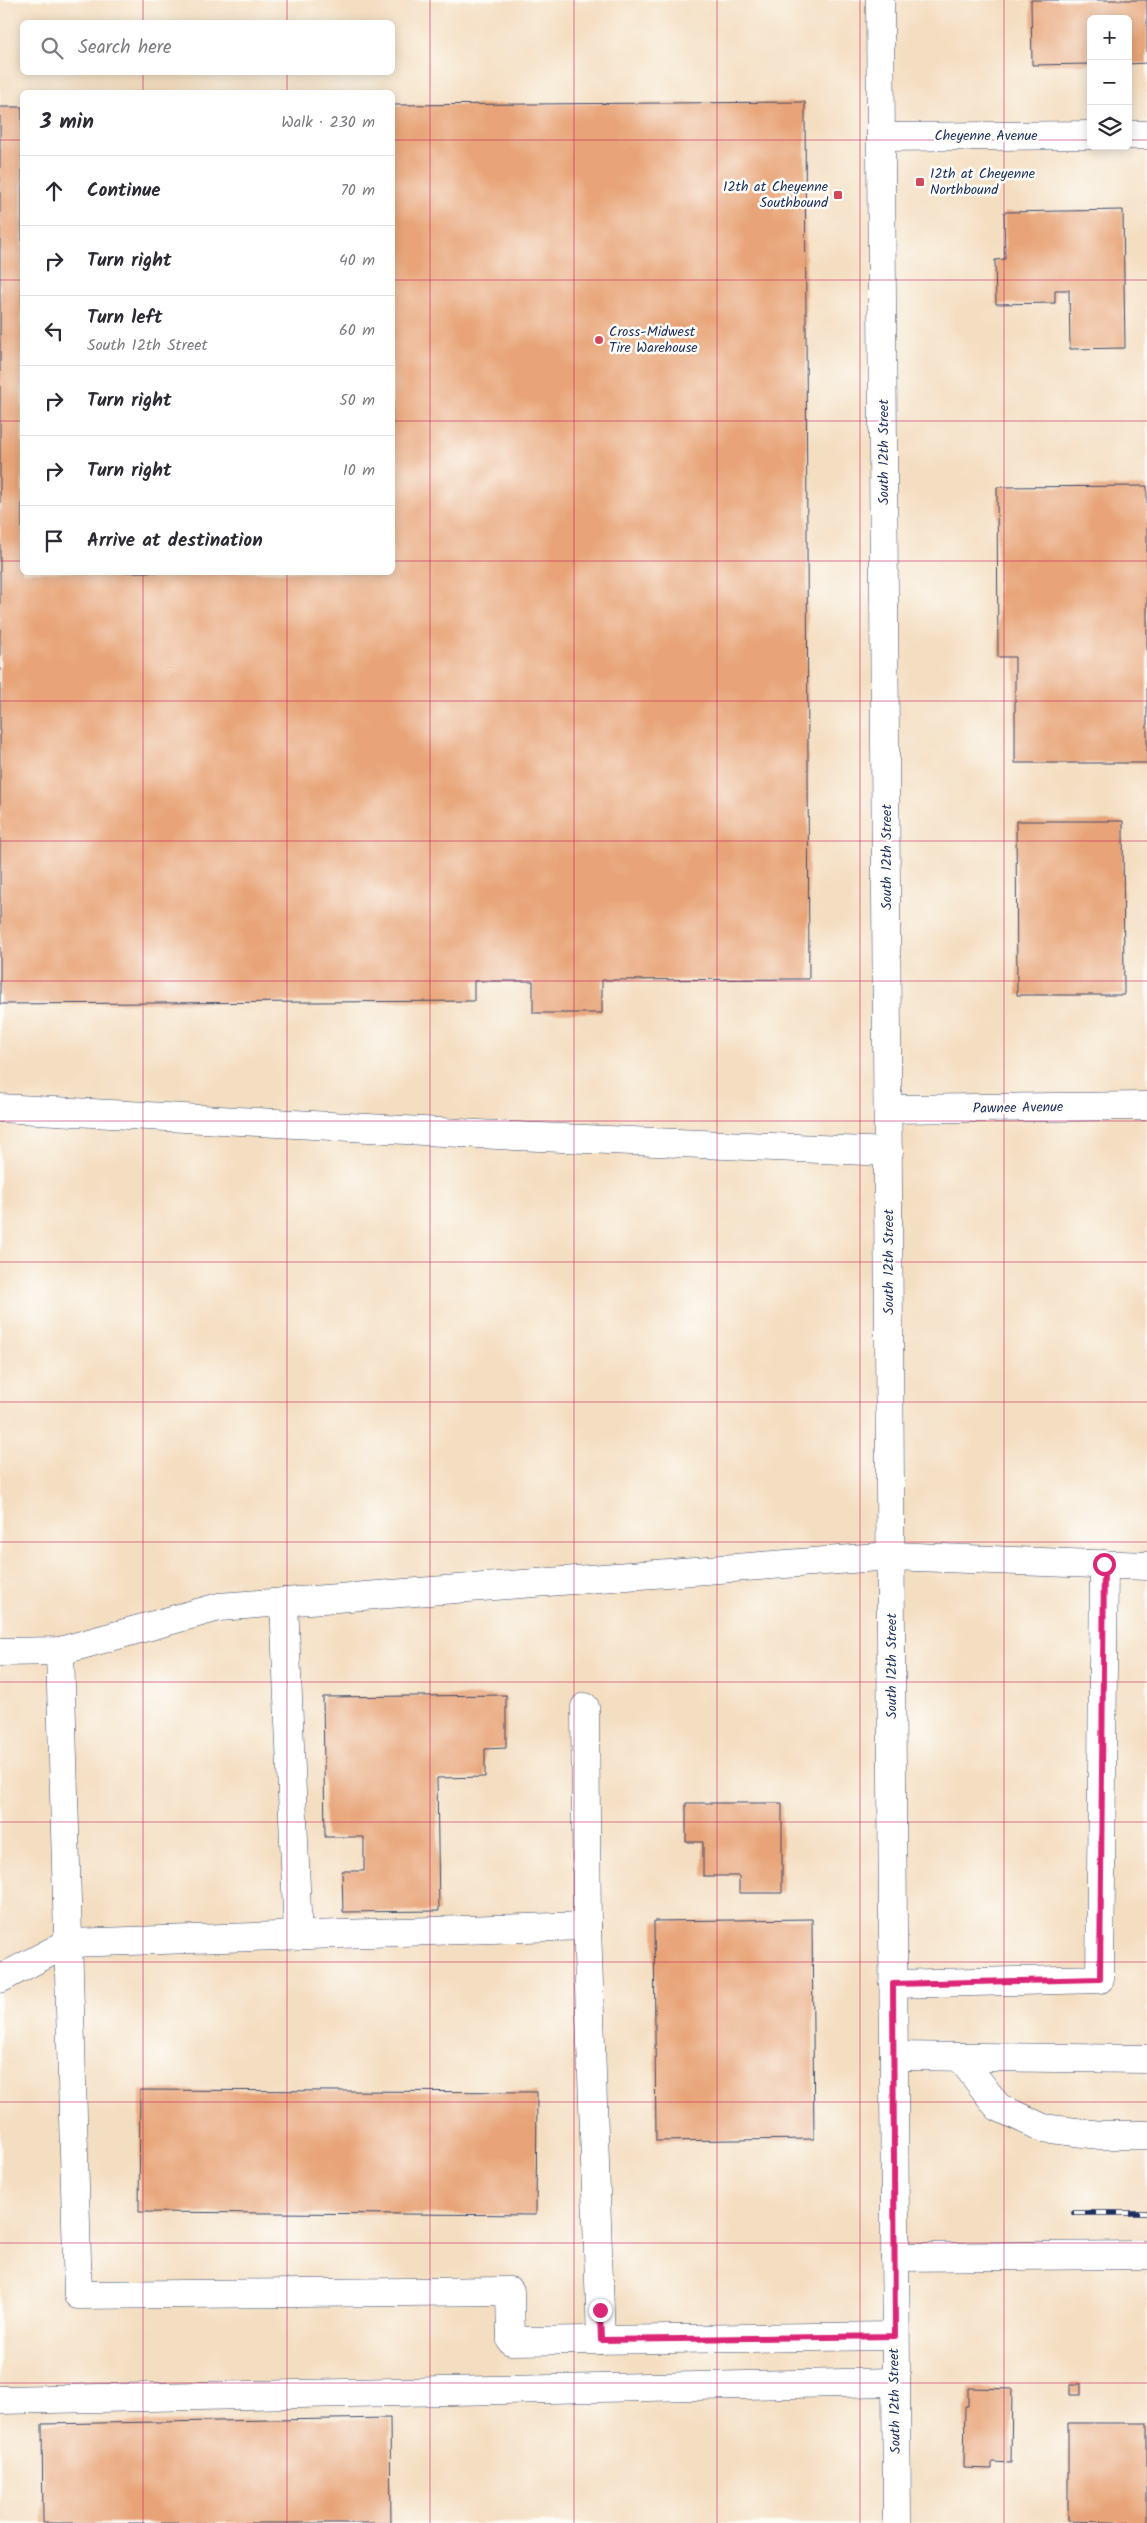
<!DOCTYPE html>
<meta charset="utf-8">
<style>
body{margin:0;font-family:Kalam,sans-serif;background:#f2f2f3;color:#2b2b33}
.controls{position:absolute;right:15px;top:15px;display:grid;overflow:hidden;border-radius:8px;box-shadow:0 2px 12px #0003}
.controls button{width:45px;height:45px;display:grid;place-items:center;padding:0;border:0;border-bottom:1px solid #e1e1e2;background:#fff;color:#2b2b33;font:25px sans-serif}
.stop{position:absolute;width:15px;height:15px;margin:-11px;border:4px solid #db2777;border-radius:50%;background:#fff}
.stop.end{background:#db2777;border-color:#fff;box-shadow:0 1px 5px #0008}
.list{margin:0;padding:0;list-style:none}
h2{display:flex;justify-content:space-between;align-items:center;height:65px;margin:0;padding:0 20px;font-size:21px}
h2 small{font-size:16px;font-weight:400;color:#7c7c81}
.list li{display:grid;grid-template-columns:32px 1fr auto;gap:15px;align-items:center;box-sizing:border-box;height:70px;padding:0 20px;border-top:1px solid #e1e1e2}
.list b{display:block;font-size:19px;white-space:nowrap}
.list p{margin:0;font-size:16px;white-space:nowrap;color:#7c7c81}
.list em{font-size:16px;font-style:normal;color:#7c7c81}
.icon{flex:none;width:28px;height:28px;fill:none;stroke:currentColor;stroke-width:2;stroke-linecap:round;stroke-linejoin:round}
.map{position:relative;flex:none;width:1147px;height:2523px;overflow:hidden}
.search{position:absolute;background:#fff;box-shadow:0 2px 12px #0003;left:20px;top:20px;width:375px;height:55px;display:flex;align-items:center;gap:12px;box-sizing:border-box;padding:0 18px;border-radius:8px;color:#7c7c81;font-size:19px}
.panel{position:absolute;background:#fff;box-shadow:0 2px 12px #0003;left:20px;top:90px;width:375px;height:485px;border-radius:8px}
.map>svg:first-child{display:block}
.building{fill:#e8a478}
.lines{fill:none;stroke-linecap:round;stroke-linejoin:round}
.minor-casing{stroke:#3c496d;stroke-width:29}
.minor{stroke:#fff;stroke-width:28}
.rail-casing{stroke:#1b2f5e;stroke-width:5.5}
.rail{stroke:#fdfcf7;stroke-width:4;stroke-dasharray:11;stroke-linecap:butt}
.route{stroke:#db2777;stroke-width:6}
.grid{fill:none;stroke:#c2185b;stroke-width:1;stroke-opacity:0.55}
.poi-dot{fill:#d1495b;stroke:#fdfcf7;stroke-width:2}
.labels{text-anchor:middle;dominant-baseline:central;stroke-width:5;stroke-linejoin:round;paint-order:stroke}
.street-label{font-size:14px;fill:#1b2f5e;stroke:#fdfcf7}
.poi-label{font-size:14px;fill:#1b2f5e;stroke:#fdfcf7;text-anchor:start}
</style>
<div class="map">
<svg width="1147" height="2523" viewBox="0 0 1147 2523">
<rect width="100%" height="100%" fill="#fdfcf7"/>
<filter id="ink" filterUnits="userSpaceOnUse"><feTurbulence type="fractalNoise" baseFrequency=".02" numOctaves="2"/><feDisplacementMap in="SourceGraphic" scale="10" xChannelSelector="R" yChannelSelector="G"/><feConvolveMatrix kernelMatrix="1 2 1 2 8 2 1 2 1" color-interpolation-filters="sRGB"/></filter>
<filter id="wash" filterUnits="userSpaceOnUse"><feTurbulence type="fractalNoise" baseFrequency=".0096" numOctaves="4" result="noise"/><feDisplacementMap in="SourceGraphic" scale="20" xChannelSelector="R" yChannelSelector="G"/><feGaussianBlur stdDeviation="1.12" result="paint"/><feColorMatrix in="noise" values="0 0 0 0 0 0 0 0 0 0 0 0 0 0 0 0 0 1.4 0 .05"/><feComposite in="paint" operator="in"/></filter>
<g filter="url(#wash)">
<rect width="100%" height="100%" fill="#f4dec1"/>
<g id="blocks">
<!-- building -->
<g class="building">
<polygon points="1031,0 1147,0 1147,63 1128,64 1128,19 1091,19 1091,64 1032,65"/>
<polygon points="805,102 809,979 602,980 602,1013 533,1013 533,981 474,981 474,1001 0,1004 0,107 22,107 22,572 392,572 392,105"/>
<polygon points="1123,210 1125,348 1070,349 1069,290 1055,290 1055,303 996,304 995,260 1005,259 1004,212"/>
<polygon points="1147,486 1147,763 1015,763 1015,657 998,657 997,487"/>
<polygon points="1016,821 1123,821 1124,995 1017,995"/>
<polygon points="506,1695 506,1748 485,1749 485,1777 437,1778 439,1911 343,1912 342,1871 364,1871 364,1837 325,1837 323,1697"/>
<polygon points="686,1803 782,1803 782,1893 739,1893 739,1876 703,1876 703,1842 686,1842"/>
<polygon points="812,1919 814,2139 656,2141 654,1921"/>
<polygon points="140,2090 537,2092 536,2215 139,2212"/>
<rect x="1070" y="2384" width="11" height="11"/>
<polygon points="968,2388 1012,2389 1011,2463 992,2462 992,2469 964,2468 965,2406 968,2406"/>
<polygon points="390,2418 391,2523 43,2523 42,2424"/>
<polygon points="1068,2423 1147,2423 1147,2523 1068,2521"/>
</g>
</g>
</g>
<g filter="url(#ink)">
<use href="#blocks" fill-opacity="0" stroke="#3c496d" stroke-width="1"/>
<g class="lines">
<defs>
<g id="minor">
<polyline points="880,0 897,2523"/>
<polyline points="1128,135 1147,135"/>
<polyline points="881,137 1091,135"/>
<polyline points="0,1108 516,1136 889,1152"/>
<polyline points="889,1109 1147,1106"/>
<polyline points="284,1602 298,1936"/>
<polyline points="60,1651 78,2295 510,2291 511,2341 895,2336"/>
<polyline points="0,1652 60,1651 219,1607 891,1556 1147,1566"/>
<polyline points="585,1707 587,1926"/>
<polyline points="0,1979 68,1943 587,1926 601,2340"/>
<polyline points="893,1984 1100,1979 1104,1564"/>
<polyline points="894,2056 1147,2059"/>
<polyline points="960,2057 998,2107 1043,2128 1100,2135 1147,2135"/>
<polyline points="895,2257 1147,2255"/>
<polyline points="0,2400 895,2382"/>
</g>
</defs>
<!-- minor casing -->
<use href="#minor" class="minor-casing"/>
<!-- minor -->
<use href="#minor" class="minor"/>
<defs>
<polyline id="rail" points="1074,2213 1147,2213"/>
</defs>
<!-- rail casing -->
<use href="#rail" class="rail-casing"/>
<!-- rail -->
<use href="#rail" class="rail"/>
</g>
</g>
<g class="lines" filter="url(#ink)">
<!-- route -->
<polyline class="route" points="600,2310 601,2340 895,2336 893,1984 1100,1979 1104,1564"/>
</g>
<!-- grid -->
<path class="grid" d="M 143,0 L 143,22M 287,0 L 287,22M 430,0 L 430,2523M 574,0 L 574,2523M 717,0 L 717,2523M 860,0 L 860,2523M 1004,0 L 1004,2523M 143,72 L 143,92M 287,72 L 287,92M 0,140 L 22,140M 392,140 L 1091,140M 1128,140 L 1147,140M 0,280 L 22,280M 392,280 L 1147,280M 0,421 L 22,421M 392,421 L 1147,421M 0,561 L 22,561M 392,561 L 1147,561M 143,572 L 143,2523M 287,572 L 287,2523M 0,701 L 1147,701M 0,841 L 1147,841M 0,981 L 1147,981M 0,1121 L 1147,1121M 0,1262 L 1147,1262M 0,1402 L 1147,1402M 0,1542 L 1147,1542M 0,1682 L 1147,1682M 0,1822 L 1147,1822M 0,1962 L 1147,1962M 0,2102 L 1147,2102M 0,2243 L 1147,2243M 0,2383 L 1147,2383"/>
<!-- markers -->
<g class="poi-dot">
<rect x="915" y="177" width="10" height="10" rx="2.5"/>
<rect x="833" y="190" width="10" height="10" rx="2.5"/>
<circle cx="599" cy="340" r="5"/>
</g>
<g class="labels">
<!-- street labels -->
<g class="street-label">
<text x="986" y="136">Cheyenne Avenue</text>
<text transform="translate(884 452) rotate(-90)">South 12th Street</text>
<text transform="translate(887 857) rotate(-90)">South 12th Street</text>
<text transform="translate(1018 1108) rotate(-1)">Pawnee Avenue</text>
<text transform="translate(889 1262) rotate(-90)">South 12th Street</text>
<text transform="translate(892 1666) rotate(-90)">South 12th Street</text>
<text transform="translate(895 2401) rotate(-91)">South 12th Street</text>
</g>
<!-- poi labels -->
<g class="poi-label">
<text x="930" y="174">12th at Cheyenne<tspan x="930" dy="16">Northbound</tspan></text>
<text x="828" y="187" text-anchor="end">12th at Cheyenne<tspan x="828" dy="16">Southbound</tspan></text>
<text x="609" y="332">Cross-Midwest<tspan x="609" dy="16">Tire Warehouse</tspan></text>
</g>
</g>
</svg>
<div class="controls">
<button>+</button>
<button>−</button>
<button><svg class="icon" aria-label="layers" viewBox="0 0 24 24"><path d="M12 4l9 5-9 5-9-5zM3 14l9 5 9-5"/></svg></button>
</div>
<div class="stop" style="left:1104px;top:1564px"></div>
<div class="stop end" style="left:600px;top:2310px"></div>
<div class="search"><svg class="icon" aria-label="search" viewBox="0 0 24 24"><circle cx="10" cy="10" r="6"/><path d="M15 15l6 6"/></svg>Search here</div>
<section class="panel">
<h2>3 min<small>Walk · 230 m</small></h2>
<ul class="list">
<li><svg class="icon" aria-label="ahead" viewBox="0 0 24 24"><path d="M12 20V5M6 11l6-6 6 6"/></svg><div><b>Continue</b></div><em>70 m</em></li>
<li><svg class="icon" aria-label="right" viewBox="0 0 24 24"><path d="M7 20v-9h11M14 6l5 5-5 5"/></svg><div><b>Turn right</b></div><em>40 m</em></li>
<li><svg class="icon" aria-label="left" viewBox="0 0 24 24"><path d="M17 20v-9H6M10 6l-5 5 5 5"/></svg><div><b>Turn left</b><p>South 12th Street</p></div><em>60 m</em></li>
<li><svg class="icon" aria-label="right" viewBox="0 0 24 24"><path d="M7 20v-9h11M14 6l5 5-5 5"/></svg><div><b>Turn right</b></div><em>50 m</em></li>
<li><svg class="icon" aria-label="right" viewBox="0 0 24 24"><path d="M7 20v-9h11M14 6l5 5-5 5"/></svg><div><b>Turn right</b></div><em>10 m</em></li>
<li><svg class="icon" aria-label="arrive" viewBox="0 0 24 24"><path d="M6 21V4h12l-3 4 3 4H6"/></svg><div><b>Arrive at destination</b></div></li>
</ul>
</section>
</div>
